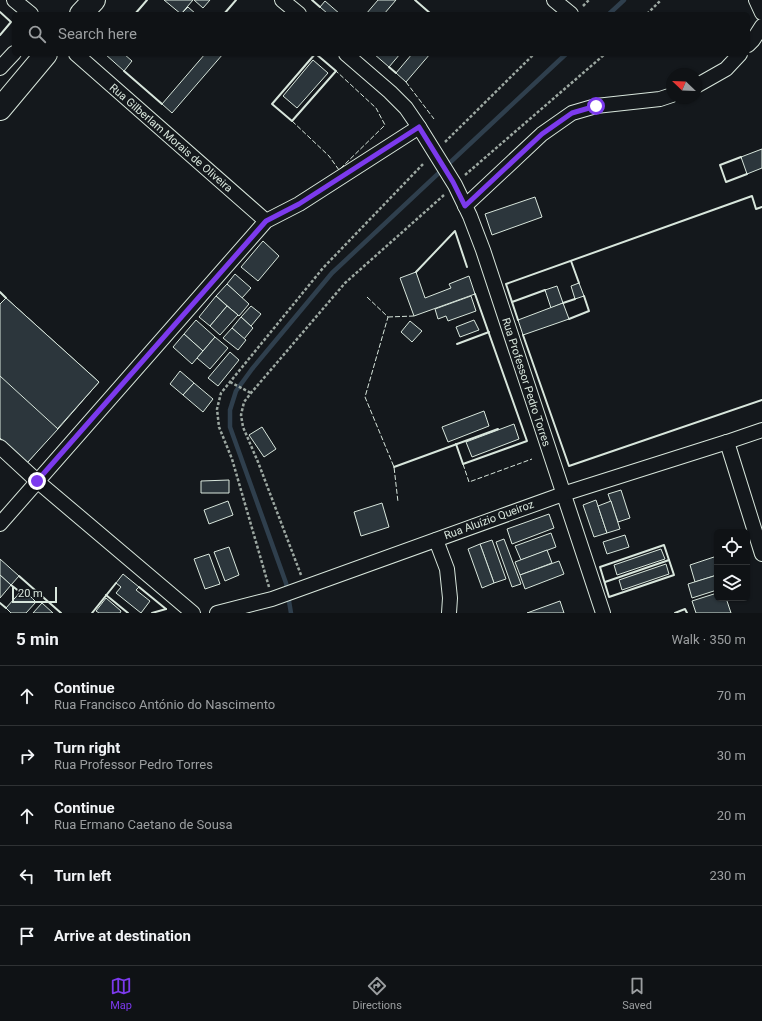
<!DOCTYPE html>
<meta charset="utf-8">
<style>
body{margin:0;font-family:Roboto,sans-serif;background:#181b1e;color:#f1f3f6}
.controls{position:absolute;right:12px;bottom:12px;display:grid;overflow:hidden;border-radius:6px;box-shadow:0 1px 3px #0004}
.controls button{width:36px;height:36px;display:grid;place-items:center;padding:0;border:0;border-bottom:1px solid #2f3234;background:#0f1215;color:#f1f3f6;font:20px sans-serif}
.compass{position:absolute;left:666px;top:68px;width:36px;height:36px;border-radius:50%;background:#0f1215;box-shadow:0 1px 3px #0004;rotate:293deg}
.scale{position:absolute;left:12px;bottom:10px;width:45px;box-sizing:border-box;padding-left:4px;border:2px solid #d8e6dc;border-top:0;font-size:11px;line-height:14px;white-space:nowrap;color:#d8e6dc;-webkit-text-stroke:3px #14181c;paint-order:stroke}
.stop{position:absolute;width:12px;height:12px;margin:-9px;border:3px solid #7c3aed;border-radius:50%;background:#fff}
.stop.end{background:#7c3aed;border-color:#fff;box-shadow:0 1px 4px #0008}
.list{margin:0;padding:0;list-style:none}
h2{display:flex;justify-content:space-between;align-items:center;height:52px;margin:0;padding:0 16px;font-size:17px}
h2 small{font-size:13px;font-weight:400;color:#9b9ea0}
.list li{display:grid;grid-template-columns:26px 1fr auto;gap:12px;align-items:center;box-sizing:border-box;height:60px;padding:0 16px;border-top:1px solid #2f3234}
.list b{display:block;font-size:15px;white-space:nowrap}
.list p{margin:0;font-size:13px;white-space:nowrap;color:#9b9ea0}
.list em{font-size:13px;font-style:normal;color:#9b9ea0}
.icon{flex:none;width:22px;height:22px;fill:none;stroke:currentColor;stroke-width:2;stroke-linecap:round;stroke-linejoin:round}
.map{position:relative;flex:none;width:762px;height:613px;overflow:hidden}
.search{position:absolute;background:#0f1215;box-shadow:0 1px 3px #0004;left:12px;right:12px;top:12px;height:44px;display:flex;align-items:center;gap:10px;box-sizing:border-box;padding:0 14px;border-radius:6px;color:#9b9ea0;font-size:15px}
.sheet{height:352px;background:#0f1215}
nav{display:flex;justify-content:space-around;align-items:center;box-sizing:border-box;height:56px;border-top:1px solid #2f3234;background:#0f1215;font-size:11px;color:#9b9ea0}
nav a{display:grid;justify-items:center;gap:2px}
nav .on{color:#7c3aed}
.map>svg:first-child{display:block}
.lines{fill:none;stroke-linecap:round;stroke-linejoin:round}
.stream{stroke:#2f3f4d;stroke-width:4.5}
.building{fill:#2c363c;stroke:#d8e6dc}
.minor-casing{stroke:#d8e6dc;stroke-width:16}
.primary-casing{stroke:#d8e6dc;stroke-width:24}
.path{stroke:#9da8a2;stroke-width:2.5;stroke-dasharray:3 2;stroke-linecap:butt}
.minor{stroke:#14181c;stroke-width:14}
.primary{stroke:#14181c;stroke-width:22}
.fence{stroke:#d8e6dc;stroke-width:1;stroke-dasharray:5 2;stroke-linecap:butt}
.wall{stroke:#d8e6dc;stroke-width:2}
.route{stroke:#7c3aed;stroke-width:5}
.labels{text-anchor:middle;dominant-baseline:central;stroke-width:3;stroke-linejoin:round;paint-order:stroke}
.street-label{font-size:11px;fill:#d8e6dc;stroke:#14181c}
</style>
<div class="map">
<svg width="762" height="613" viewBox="0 0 762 613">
<rect width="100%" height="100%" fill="#14181c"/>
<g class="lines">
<!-- stream -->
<g class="stream">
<polyline points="609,14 624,0"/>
<polyline points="291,613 286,583 230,427 230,410 236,391 252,369 332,273 566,54"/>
</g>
</g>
<!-- building -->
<g class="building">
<polygon points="164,0 193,0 181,14"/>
<polygon points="194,0 210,0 203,8"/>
<polygon points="378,0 396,0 384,14 366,14"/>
<polygon points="325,1 340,14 328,14 320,7"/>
<polygon points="188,7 196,14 181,14"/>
<polygon points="105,54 124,54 132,61 124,71"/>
<polygon points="205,54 223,54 172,113 162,104"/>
<polygon points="374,54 400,54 389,67"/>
<polygon points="412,54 430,54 406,82 396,73"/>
<polygon points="313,60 328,73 297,108 283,96"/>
<polygon points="762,149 762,168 747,174 741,157"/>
<polygon points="535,197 542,217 492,235 485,214"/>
<polygon points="263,241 279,256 258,281 241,267"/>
<polygon points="416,272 425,298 451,288 449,284 469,276 475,294 414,316 400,278"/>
<polygon points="235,274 251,288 242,298 227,284"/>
<polygon points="579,283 584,296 575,299 571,286"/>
<polygon points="227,284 249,304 239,316 216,296"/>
<polygon points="557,286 563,303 551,308 545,290"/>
<polygon points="216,296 227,306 210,326 199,317"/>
<polygon points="471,296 476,311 448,321 446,316 438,319 435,309"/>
<polygon points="6,298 99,382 58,429 0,376 0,304"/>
<polygon points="6,298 99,382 27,463 0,438 0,304"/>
<polygon points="563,303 569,319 523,335 518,320"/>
<polygon points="227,306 238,315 220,335 210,326"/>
<polygon points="251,306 261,314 251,326 241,317"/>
<polygon points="241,317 253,328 244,339 232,328"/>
<polygon points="196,320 215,337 203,351 184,334"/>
<polygon points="474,320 479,330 460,337 456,327"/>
<polygon points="410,321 422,331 412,342 401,332"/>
<polygon points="232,328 246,340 238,350 223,338"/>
<polygon points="184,334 203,351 192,364 173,347"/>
<polygon points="215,337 228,348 210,369 197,358"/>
<polygon points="230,352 239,360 218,386 208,378"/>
<polygon points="180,371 194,383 183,395 170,384"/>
<polygon points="0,376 58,429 27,463 0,438"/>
<polygon points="194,383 213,399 203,412 183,395"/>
<polygon points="484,411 489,426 448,442 442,427"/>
<polygon points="514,424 519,439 472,457 466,442"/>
<polygon points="262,427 276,449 264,457 249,435"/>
<polygon points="229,480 229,493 201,493 201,481"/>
<polygon points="621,490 630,518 618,522 608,494"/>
<polygon points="596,500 607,533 594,537 583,505"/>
<polygon points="228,501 233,515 209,524 204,510"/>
<polygon points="611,501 620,529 607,533 598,506"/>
<polygon points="382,503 389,527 361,536 354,512"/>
<polygon points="549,514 554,528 512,544 507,529"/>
<polygon points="551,533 556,547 521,560 515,546"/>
<polygon points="625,535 629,547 607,554 603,542"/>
<polygon points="504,539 521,584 512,587 496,542"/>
<polygon points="492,540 506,579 494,583 480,544"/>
<polygon points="480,544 494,583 482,588 468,549"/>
<polygon points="229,547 239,575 225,581 214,552"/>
<polygon points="661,549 665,559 617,575 614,565"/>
<polygon points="547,550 552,563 520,575 515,562"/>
<polygon points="209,554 220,584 205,589 194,559"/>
<polygon points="717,556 717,575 695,582 690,565"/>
<polygon points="0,559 19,576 11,585 0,575"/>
<polygon points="559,561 564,574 525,589 520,575"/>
<polygon points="666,564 669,574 622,590 619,580"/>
<polygon points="123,574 139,587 136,590 150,601 141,613 116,593 121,587 116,583"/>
<polygon points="0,575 11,585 0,598"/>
<polygon points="717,575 717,590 692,598 688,584"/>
<polygon points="23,589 36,602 26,613 11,613 6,608"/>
<polygon points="717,593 717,598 726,598 731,613 696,613 692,601"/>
<polygon points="106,598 121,611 120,613 99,613 96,611"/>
<polygon points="560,601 564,613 527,613"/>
<polygon points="42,603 53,613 33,613"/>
</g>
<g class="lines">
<defs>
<g id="minor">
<polyline points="14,0 31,14"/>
<polyline points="282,0 299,14"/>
<polyline points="554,0 571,14"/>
<polyline points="756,0 762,13"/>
<polyline points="748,45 753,40 762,26"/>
<polyline points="76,54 266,221"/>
<polyline points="346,54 390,92 406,108 419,127 455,185 470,216 483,250 603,613"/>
<polyline points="0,68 14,53"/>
<polyline points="696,86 726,69 740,54"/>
<polyline points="465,206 542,134 572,113 596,106 660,99 672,95"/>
<polyline points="727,442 762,554"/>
<polyline points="0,447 37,481 193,613"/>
<polyline points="0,524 266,221 299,204 419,127"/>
<polyline points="436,540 447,569 450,598 449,613"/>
<polyline points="217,613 272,599 563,494 727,442 762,430"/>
</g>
<g id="primary">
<polyline points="81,14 94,0"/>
<polyline points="0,109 46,54"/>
</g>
</defs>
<!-- minor casing -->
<use href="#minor" class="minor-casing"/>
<!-- primary casing -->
<use href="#primary" class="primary-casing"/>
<!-- path -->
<g class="path">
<polyline points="583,6 589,0"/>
<polyline points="647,14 661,0"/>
<polyline points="445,142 534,54"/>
<polyline points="465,175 605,54"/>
<polyline points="230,382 251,393"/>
<polyline points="301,575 258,462 243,427 241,415 244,402 251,393 345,283 444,195"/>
<polyline points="269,587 232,459 219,427 217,409 221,393 323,268 424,163"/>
</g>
<!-- minor -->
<use href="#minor" class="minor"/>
<!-- primary -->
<use href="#primary" class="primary"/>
<!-- fence -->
<g class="fence">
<polyline points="406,82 434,119"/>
<polyline points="292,121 329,156 339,170 385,125 376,108 336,71"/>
<polyline points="367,297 388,317 365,397 394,467 398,502"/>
<polyline points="388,317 414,316"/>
<polyline points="463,464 469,482 532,459"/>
</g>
<!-- wall -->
<g class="wall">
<polyline points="312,0 320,7"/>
<polyline points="415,0 431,14"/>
<polyline points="0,12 11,22 0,35"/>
<polyline points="135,14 147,0"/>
<polyline points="224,14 236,0"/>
<polyline points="315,54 272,104 292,121 336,71 316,54"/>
<polyline points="389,67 396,73"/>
<polyline points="124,71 162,104"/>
<polyline points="741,157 720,165 726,182 747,174"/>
<polyline points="571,261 579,283"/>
<polyline points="416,272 455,231 467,267"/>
<polyline points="0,292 6,298"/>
<polyline points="512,302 545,290"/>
<polyline points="563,303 575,299"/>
<polyline points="569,319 589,311 584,296"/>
<polyline points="518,320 506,284 752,196 756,209 762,207"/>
<polyline points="523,335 569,466 762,400"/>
<polyline points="457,344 489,332"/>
<polyline points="456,444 463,464 527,441 475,294"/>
<polyline points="394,467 498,429"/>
<polygon points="664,545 674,575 609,597 600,567"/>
<polyline points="19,576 61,613"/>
<polyline points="605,582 669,560"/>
<polyline points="11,585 20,592"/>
<polyline points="139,587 166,609"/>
<polyline points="106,595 128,613"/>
<polyline points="0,603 6,608"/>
<polyline points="92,613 116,583"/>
<polyline points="152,613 166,609"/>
<polyline points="675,613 685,609 687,613"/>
</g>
</g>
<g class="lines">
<!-- route -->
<polyline class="route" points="37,481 266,221 299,204 419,127 453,182 465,206 542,134 572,113 596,106"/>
</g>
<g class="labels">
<!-- street labels -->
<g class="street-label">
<text transform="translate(171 138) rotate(41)">Rua Gilberlam Morais de Oliveira</text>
<text transform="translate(526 382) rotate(72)">Rua Professor Pedro Torres</text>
<text transform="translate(489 520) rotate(-20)">Rua Aluízio Queiroz</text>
</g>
</g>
</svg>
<div class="controls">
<button><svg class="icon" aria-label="locate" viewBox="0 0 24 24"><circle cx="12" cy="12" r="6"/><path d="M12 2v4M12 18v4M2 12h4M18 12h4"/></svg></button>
<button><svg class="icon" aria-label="layers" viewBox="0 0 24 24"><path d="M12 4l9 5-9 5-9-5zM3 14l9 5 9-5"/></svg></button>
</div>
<svg class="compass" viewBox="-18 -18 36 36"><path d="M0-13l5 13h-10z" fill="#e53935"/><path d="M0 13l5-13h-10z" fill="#9b9ea0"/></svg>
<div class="scale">20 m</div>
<div class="stop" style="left:596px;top:106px"></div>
<div class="stop end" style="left:37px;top:481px"></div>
<div class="search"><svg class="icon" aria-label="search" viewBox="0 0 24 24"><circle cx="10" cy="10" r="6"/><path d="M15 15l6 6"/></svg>Search here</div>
</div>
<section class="sheet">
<h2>5 min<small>Walk · 350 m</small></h2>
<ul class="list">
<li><svg class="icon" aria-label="ahead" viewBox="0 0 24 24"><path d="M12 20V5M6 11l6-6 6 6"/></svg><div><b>Continue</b><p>Rua Francisco António do Nascimento</p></div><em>70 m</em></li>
<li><svg class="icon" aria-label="right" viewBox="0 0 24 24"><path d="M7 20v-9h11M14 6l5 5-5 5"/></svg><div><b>Turn right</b><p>Rua Professor Pedro Torres</p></div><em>30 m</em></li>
<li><svg class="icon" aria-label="ahead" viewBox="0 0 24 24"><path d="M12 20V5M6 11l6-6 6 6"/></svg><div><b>Continue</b><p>Rua Ermano Caetano de Sousa</p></div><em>20 m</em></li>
<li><svg class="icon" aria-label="left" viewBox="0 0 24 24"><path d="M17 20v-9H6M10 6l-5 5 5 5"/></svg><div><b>Turn left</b></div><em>230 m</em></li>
<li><svg class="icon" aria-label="arrive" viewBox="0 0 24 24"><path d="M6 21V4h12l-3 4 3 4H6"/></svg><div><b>Arrive at destination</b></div></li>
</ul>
</section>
<nav>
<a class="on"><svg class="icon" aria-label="map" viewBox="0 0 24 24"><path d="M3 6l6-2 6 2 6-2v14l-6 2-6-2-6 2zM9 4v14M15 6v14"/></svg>Map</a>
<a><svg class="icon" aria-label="directions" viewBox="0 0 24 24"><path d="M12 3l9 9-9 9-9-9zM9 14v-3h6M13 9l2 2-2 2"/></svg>Directions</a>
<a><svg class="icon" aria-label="saved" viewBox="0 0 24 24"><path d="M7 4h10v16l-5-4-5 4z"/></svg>Saved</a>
</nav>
